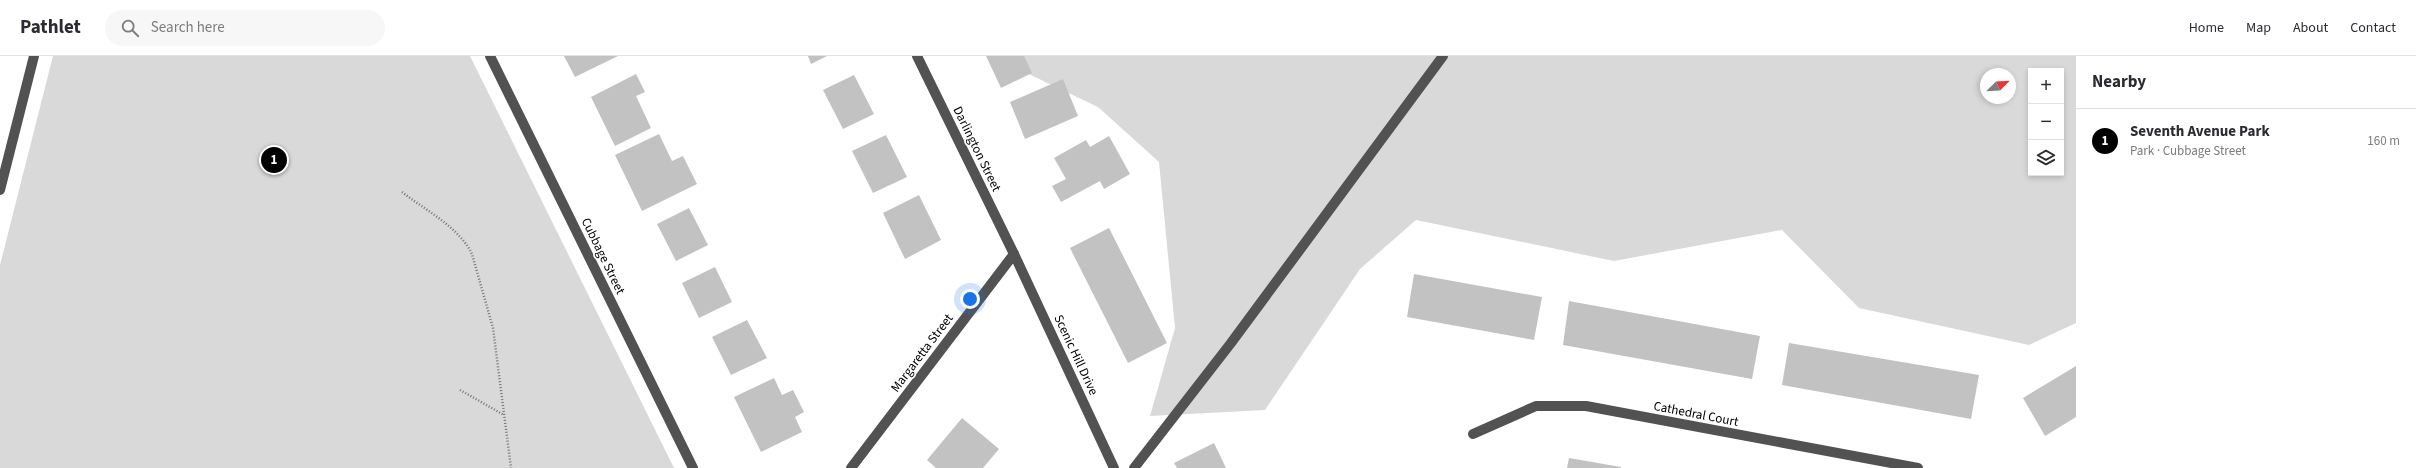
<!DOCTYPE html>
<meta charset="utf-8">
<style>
body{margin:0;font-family:"Source Sans 3",sans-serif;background:#f7f7f7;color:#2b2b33}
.controls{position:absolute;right:12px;top:12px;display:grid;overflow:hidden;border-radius:0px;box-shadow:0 2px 6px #0003}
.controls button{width:36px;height:36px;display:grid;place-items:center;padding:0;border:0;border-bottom:1px solid #e1e1e2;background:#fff;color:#2b2b33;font:20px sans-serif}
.compass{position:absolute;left:1980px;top:12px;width:36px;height:36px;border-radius:50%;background:#fff;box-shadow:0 2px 6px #0003;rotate:66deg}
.you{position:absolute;left:970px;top:243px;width:14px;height:14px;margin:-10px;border:3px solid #fff;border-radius:50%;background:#1a73e8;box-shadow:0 0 0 6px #1a73e833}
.badge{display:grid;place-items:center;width:26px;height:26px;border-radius:50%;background:#000;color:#fff;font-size:13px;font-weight:700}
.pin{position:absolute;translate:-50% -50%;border:2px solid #fff;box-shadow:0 1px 4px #0006}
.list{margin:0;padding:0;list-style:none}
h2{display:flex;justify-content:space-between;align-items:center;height:52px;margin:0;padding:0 16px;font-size:17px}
h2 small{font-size:13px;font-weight:400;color:#7c7c81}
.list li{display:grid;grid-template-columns:26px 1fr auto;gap:12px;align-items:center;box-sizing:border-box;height:64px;padding:0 16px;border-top:1px solid #e1e1e2}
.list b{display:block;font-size:15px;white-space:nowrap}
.list p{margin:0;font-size:13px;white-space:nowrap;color:#7c7c81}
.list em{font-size:13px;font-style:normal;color:#7c7c81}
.icon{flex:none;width:22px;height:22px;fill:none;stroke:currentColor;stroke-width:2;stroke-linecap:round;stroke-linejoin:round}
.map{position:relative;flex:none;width:2076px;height:412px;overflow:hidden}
header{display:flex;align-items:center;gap:24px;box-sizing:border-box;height:56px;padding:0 20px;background:#fff;border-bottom:1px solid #e1e1e2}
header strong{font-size:19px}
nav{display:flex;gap:22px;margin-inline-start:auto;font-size:14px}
.search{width:280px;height:36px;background:#f7f7f7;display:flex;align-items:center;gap:10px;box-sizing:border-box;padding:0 14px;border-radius:22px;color:#7c7c81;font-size:15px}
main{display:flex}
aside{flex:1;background:#fff}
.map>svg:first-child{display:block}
.green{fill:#d9d9d9;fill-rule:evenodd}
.building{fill:#c2c2c2}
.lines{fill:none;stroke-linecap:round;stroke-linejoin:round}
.path{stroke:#747474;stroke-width:2.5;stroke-dasharray:1 2;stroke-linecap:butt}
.minor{stroke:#525252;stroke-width:10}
.labels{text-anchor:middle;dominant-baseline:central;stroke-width:3.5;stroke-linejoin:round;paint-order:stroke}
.street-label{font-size:13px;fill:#000;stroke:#fff}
</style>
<header>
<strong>Pathlet</strong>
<div class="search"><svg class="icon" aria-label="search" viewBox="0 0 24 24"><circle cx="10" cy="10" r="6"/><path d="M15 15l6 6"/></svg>Search here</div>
<nav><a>Home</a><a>Map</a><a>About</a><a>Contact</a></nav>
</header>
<main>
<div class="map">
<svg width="2076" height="412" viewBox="0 0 2076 412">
<rect width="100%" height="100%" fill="#fff"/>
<!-- green -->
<g class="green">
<polygon points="53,0 470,0 674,412 0,412 0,209"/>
<path d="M 1014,0 L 2076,0 L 2076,267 L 2029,289 L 1859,252 L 1782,174 L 1614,205 L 1416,164 L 1360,213 L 1265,354 L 1150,360 L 1175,272 L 1159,106 L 1098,51 L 1014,11 ZM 2031,15 L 2061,15 L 2061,117 L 2031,117 ZM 1986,18 L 2010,18 L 2010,42 L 1986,42 Z"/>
</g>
<!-- building -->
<g class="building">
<polygon points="564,0 618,0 575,21"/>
<polygon points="808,0 827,0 811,8"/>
<polygon points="986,0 1024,0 1032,17 1001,32"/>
<polygon points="636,18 645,36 636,40 651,72 615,90 591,41"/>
<polygon points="854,19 874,58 843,73 823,34"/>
<polygon points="1063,23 1078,60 1025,83 1010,46"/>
<polygon points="659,78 672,105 683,100 697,128 642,155 615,99"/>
<polygon points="886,79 907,121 873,137 852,95"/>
<polygon points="1109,80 1130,118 1104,133 1100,125 1061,146 1052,130 1066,123 1054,102 1086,84 1090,91"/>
<polygon points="919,139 941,184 905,203 883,157"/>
<polygon points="689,152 708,189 676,205 657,168"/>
<polygon points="1109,172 1167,287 1128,307 1070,192"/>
<polygon points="715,211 732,246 699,262 682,227"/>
<polygon points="1414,218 1542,241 1534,284 1407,261"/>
<polygon points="1569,245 1760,280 1752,323 1563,289"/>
<polygon points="747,264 767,302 731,319 712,281"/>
<polygon points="1789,287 1979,319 1971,363 1782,329"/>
<polygon points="2076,310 2076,361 2045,380 2023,342"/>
<polygon points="774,322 782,339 793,334 804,356 795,361 802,376 761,396 734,341"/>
<polygon points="962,362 999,393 983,412 936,412 927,404"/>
<polygon points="1214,387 1226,412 1177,412 1174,407"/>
<polygon points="1569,402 1621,411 1621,412 1567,412"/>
</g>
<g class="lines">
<!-- path -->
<g class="path">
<path d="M 402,136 C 425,154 459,171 472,198 L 493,272 L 511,412"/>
<polyline points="460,334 504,359"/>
</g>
<!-- minor -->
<g class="minor">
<polyline points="490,0 693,412"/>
<polyline points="917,0 1014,198 1114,412"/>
<polyline points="0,134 34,0"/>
<polyline points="1473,378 1536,350 1586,350 1918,412"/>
<polyline points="851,412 1014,198"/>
<polyline points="1134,412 1231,287 1443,0"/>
</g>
</g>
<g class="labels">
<!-- street labels -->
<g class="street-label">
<text transform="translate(977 93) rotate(64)">Darlington Street</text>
<text transform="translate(603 200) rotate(64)">Cubbage Street</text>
<text transform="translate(922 297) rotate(-53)">Margaretta Street</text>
<text transform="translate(1076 299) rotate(65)">Scenic Hill Drive</text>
<text transform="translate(1696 358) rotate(11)">Cathedral Court</text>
</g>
</g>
</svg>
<div class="controls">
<button>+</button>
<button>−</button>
<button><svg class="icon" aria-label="layers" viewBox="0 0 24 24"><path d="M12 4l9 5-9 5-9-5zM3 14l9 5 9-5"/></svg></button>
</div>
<svg class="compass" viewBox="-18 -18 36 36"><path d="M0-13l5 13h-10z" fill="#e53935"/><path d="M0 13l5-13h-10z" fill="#7c7c81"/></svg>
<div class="you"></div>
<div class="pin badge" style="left:274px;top:104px">1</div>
</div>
<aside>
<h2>Nearby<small></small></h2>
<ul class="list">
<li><span class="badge">1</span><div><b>Seventh Avenue Park</b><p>Park · Cubbage Street</p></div><em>160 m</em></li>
</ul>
</aside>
</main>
